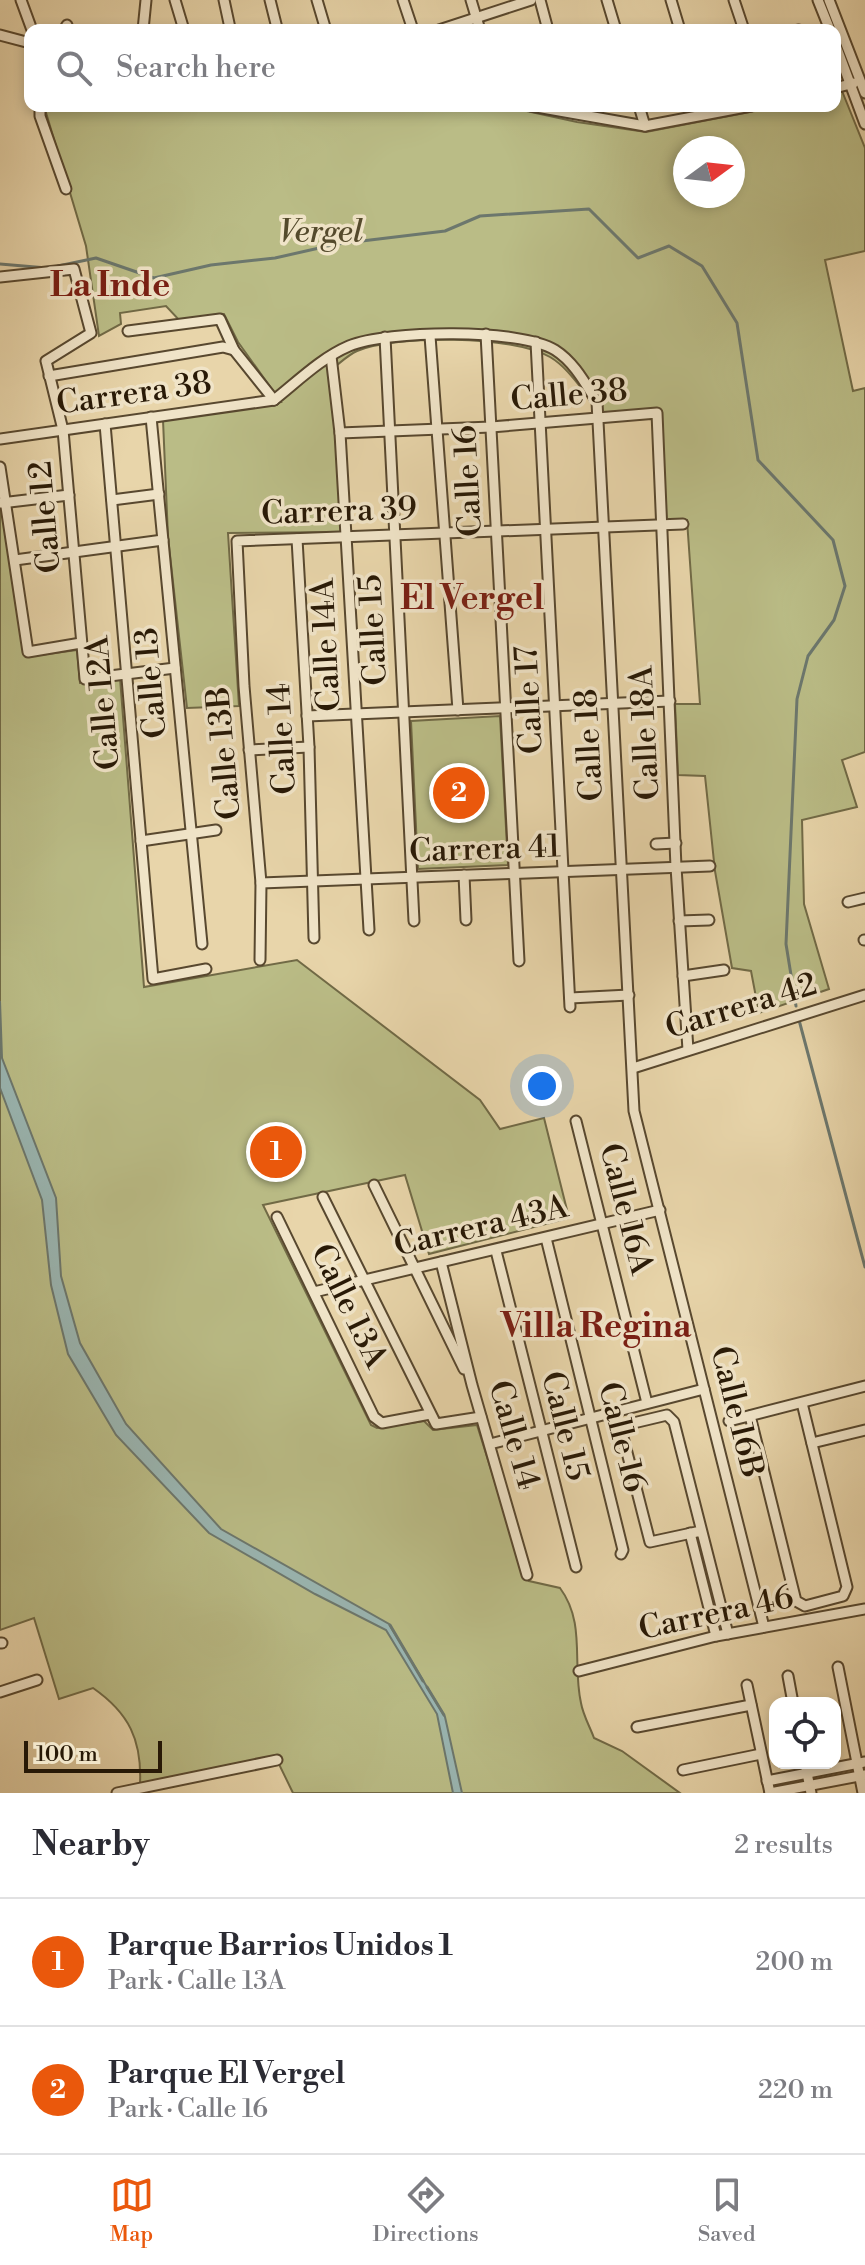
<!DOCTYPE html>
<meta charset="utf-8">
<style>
body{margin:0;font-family:"Libre Bodoni",serif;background:#f7f7f7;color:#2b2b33}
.controls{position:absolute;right:24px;bottom:24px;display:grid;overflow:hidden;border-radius:16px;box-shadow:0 4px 12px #0003}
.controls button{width:72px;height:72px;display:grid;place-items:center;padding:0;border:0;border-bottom:2px solid #e1e1e2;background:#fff;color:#2b2b33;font:40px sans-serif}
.compass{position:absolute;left:673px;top:136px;width:72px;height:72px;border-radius:50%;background:#fff;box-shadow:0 4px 12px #0003;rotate:75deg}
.scale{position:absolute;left:24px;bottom:20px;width:138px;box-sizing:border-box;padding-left:8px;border:4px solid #281906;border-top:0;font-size:22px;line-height:28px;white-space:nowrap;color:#281906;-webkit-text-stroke:6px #f0e4c8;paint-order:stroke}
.you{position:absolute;left:542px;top:1086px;width:28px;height:28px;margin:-20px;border:6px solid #fff;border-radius:50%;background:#1a73e8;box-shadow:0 0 0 12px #1a73e833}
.badge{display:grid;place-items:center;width:52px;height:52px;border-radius:50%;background:#ea580c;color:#fff;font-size:26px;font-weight:700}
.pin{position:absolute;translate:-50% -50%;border:4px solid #fff;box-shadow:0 2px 8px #0006}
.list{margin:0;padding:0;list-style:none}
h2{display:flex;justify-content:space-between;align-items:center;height:104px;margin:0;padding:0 32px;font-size:34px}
h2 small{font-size:26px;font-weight:400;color:#7c7c81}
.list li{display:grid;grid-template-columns:52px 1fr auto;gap:24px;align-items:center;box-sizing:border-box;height:128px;padding:0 32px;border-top:2px solid #e1e1e2}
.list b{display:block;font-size:30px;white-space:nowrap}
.list p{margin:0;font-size:26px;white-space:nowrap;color:#7c7c81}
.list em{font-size:26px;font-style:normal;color:#7c7c81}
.icon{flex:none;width:44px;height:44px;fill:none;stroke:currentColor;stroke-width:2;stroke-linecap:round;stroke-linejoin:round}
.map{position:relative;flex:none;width:865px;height:1793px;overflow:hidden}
.search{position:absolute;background:#fff;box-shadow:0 4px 12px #0003;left:24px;right:24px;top:24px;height:88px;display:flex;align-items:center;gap:20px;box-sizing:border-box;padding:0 28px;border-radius:16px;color:#7c7c81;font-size:30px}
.sheet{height:360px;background:#fff}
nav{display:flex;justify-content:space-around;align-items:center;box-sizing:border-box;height:112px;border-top:2px solid #e1e1e2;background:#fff;font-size:22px;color:#7c7c81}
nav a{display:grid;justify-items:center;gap:4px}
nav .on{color:#ea580c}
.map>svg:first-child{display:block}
.green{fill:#babc86;stroke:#716a46;stroke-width:2;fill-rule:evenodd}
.water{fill:#9ab6b2;stroke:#6c776d;stroke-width:2}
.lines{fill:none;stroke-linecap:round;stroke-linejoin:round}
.stream{stroke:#6c776d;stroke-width:3}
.minor-casing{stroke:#58482f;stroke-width:13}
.minor{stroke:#f0e4c8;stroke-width:9}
.labels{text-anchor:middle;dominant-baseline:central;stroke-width:7;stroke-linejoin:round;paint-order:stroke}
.park-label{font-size:32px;font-style:italic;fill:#544a2c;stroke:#f0e4c8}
.street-label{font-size:32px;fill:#281906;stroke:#f0e4c8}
.neighbourhood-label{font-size:34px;font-weight:bold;fill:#7a1f14;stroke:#f0e4c8}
</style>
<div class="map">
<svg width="865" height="1793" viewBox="0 0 865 1793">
<rect width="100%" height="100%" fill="#e8d5aa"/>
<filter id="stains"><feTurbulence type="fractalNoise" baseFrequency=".0025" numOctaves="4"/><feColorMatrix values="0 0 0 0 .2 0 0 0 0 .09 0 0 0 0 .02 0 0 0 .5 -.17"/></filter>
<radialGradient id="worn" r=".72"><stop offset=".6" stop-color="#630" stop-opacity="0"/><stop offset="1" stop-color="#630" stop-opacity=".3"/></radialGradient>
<!-- green -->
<g class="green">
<path d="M 842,91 L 865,148 L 865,251 L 825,260 L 853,391 L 865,388 L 865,752 L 842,760 L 857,807 L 802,820 L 804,904 L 829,989 L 759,1013 L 751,971 L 732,968 L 715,871 L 705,776 L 678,775 L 675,704 L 700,704 L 687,520 L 664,521 L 659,412 L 604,414 C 585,397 572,370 550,357 C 513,335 396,335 357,351 C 348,355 340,363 332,369 L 342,532 L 228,533 L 239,706 L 187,708 L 168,537 L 163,420 L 281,402 L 238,342 L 224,314 L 180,321 L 166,306 L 120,313 L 121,324 L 99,336 L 86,246 L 44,106 L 503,106 L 577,122 L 646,132 L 781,106 L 835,106 L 835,93 ZM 685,148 L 733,148 L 733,196 L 685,196 Z"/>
<path d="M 0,493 L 26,657 L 77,650 L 80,683 L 120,678 L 144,987 L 297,960 L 480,1100 L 500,1129 L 544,1118 L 569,1218 L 429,1254 L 405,1175 L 263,1205 L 371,1425 L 377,1428 L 424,1421 L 433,1430 L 477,1425 L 524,1575 L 529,1581 L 560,1588 C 586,1623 572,1663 581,1703 C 583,1715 590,1727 594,1738 L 622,1751 L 680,1793 L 293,1793 L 277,1760 L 140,1784 C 142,1740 129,1713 93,1688 L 59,1699 L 34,1618 L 0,1630 Z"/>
<polygon points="500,716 508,865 418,869 411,721"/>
</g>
<!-- water -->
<polygon class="water" points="0,1001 2,1058 56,1198 61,1276 80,1343 126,1424 221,1529 389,1624 445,1717 462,1793 453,1793 437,1714 386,1630 315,1594 209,1533 116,1435 68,1354 51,1285 42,1200 0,1088"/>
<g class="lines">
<!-- stream -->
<g class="stream">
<polyline points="0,264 47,268"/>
<polyline points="58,266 96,258 154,278 211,265 275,258 337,244 445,231 480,216 589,209 638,258 669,246 702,266 737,323 758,460 833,540 845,586 834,620 808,656 797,699 786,944 796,1006"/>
<polyline points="799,1020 865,1267"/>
<polyline points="390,1625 423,1681"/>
<polyline points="427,1687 444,1715"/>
</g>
<defs>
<g id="minor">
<polyline points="21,0 32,30"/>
<polyline points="175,0 184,30"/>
<polyline points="224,0 230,28"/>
<polyline points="270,0 277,28"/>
<polyline points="317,0 325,27"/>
<polyline points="403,0 413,30"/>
<polyline points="471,0 480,30"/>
<polyline points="540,0 548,30"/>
<polyline points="607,0 616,30"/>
<polyline points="671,0 680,30"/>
<polyline points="734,0 744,30"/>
<polyline points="818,0 830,30"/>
<polyline points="829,0 865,93"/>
<polyline points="64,30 67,25"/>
<polyline points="143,30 146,0"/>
<polyline points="439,30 531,0"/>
<polyline points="798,30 799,30"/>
<polyline points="0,35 30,43"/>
<polyline points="835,43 865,124"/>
<polyline points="835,88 854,83"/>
<polyline points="40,106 40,116 66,189"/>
<polyline points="531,106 645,126 751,106"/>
<polyline points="639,106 645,126"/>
<polyline points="0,277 74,269 91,333 46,361 63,430 85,679 175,668"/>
<polyline points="128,331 220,319 234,350 274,400"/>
<polyline points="486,334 519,961"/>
<polyline points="430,336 458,710"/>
<polyline points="385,337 414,921"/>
<polyline points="536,342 570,1007"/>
<polyline points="331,356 340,433 369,930"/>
<polyline points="49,376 223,347 234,350"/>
<path d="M 274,400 C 298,381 321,358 349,346 C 388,330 519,328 555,350 C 574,362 585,383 597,402 L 634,1111 L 764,1627"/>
<polyline points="151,417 202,944"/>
<polyline points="105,424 153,979 206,969"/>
<polyline points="340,433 491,427 657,413 676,867 688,1050"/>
<polyline points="0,439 274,400"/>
<polyline points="0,467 28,652 81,643"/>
<polyline points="112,500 159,494"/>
<polyline points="1,503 69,495"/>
<polyline points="297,539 309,747 314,938"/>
<polyline points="15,560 163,540"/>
<polyline points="307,716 670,701"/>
<polyline points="249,750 309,747"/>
<polyline points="141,841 216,830"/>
<polyline points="656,844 676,843"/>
<polyline points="464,875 466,920"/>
<polyline points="261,883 710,866"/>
<polyline points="848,902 865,898"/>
<polyline points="679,921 709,920"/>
<polyline points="864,940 865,940"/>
<polyline points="260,960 261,883 244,686 237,541 683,524"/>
<polyline points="683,976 724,970"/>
<polyline points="570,998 629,995"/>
<polyline points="633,1068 865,995"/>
<polyline points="576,1121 647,1403"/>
<polyline points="374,1185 464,1369"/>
<polyline points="323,1197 436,1424 481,1417"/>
<polyline points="277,1217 374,1417 382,1423 430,1414"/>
<polyline points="546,1238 623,1550 621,1554"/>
<polyline points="496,1251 576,1567"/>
<polyline points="441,1262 472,1385 527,1575"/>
<polyline points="314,1292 660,1210"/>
<polyline points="750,1416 796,1601 805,1606 843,1596 847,1587 802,1403"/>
<polyline points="729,1421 865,1386"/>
<polyline points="812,1443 865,1430"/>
<polyline points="490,1444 704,1389"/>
<polyline points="701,1531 650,1542 622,1433 625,1425 667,1415 674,1422 728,1634"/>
<polyline points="690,1533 716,1636"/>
<polyline points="0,1643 2,1643"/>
<polyline points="838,1667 863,1793"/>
<polyline points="579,1671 716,1636 865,1609"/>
<polyline points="788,1676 793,1703"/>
<polyline points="747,1685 770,1793"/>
<polyline points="0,1692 37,1680"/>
<polyline points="637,1727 751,1705"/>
<polyline points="805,1763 811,1793"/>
<polyline points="683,1770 761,1754"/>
<polyline points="767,1781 865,1762"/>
<polyline points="117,1793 277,1760"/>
<polyline points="770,1793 865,1775"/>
</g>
</defs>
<!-- minor casing -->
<use href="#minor" class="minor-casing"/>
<!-- minor -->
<use href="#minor" class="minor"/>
</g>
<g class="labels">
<!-- park labels -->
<g class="park-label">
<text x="321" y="232">Vergel</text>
</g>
<!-- street labels -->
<g class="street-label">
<text transform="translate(134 393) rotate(-8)">Carrera 38</text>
<text transform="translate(569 395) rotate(-5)">Calle 38</text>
<text transform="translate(468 481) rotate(-93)">Calle 16</text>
<text transform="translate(339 511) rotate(-2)">Carrera 39</text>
<text transform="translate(45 517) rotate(-95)">Calle 12</text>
<text transform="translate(373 630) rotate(-93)">Calle 15</text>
<text transform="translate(326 645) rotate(-93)">Calle 14A</text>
<text transform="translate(151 683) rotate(-95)">Calle 13</text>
<text transform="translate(529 700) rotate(-93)">Calle 17</text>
<text transform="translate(103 703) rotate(-95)">Calle 12A</text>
<text transform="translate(645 733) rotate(-93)">Calle 18A</text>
<text transform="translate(282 739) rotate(-93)">Calle 14</text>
<text transform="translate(589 745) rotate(-93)">Calle 18</text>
<text transform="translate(224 753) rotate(-95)">Calle 13B</text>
<text transform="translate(485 849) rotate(-2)">Carrera 41</text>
<text transform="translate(741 1006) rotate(-17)">Carrera 42</text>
<text transform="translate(626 1209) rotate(76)">Calle 16A</text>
<text transform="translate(481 1226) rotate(-13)">Carrera 43A</text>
<text transform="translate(349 1306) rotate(64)">Calle 13A</text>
<text transform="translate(737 1412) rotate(76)">Calle 16B</text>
<text transform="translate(565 1426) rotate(76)">Calle 15</text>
<text transform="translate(514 1435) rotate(74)">Calle 14</text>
<text transform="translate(622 1437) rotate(76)">Calle 16</text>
<text transform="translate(716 1613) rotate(-12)">Carrera 46</text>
</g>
<!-- neighbourhood labels -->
<g class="neighbourhood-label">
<text x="110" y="286">La Inde</text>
<text x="472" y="599">El Vergel</text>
<text x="596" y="1327">Villa Regina</text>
</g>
</g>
<rect width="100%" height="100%" filter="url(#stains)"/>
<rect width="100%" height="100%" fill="url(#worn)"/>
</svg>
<div class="controls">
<button><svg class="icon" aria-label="locate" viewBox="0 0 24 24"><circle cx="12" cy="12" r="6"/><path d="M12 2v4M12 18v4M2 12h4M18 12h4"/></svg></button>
</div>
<svg class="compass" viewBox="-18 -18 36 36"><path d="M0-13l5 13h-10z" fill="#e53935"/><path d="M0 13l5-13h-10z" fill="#7c7c81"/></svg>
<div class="scale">100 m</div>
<div class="you"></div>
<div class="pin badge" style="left:276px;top:1152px">1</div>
<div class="pin badge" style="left:459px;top:793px">2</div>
<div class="search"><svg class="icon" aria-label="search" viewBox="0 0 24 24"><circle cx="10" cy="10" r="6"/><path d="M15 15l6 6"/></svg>Search here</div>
</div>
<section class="sheet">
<h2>Nearby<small>2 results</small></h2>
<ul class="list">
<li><span class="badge">1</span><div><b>Parque Barrios Unidos 1</b><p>Park · Calle 13A</p></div><em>200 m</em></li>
<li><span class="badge">2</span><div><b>Parque El Vergel</b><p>Park · Calle 16</p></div><em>220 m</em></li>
</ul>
</section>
<nav>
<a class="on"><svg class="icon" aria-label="map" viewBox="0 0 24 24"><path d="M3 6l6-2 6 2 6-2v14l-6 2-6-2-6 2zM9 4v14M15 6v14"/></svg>Map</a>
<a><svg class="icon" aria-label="directions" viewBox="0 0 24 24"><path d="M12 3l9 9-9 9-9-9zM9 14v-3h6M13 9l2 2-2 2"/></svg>Directions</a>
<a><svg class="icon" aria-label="saved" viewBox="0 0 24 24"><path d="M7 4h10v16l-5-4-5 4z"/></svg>Saved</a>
</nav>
